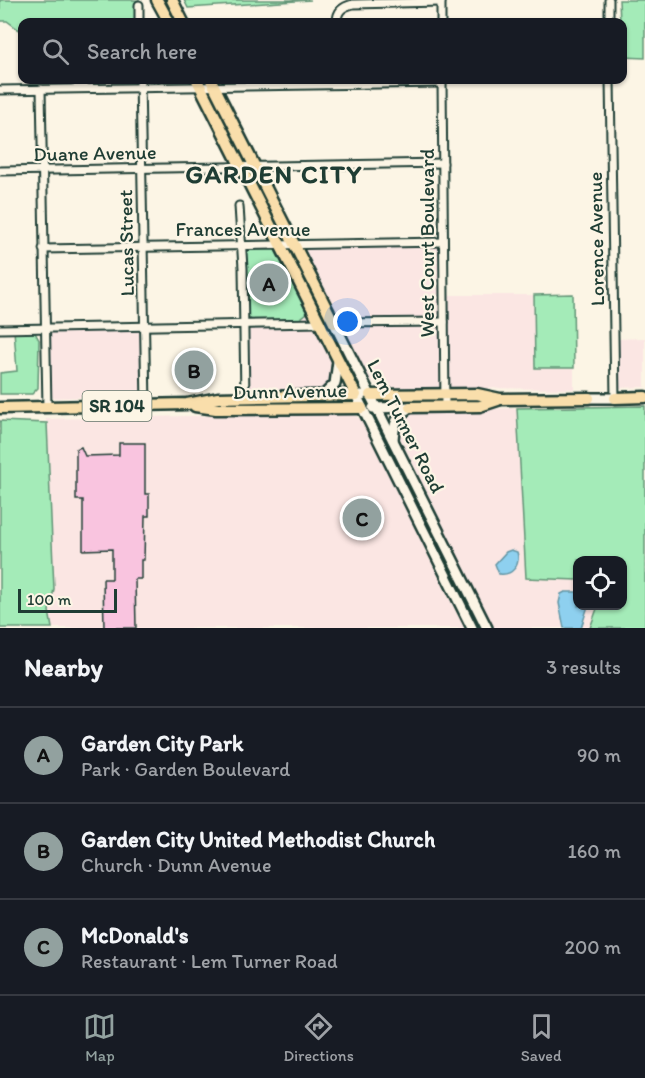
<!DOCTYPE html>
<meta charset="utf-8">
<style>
body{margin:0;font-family:Itim,sans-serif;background:#20242c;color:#f1f3f6}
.controls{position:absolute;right:18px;bottom:18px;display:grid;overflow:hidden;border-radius:12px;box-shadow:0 2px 4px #0004}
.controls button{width:54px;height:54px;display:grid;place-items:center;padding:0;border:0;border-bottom:2px solid #363941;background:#171b24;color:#f1f3f6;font:30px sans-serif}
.scale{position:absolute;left:18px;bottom:15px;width:99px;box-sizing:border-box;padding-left:6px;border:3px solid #1f3d34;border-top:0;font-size:16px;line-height:21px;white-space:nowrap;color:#1f3d34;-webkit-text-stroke:4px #fcf5e5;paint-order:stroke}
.you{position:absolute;left:348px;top:322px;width:21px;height:21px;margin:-15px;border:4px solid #fff;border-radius:50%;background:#1a73e8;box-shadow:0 0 0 9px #1a73e833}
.badge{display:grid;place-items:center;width:39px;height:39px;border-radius:50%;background:#92a19f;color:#111;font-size:20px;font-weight:700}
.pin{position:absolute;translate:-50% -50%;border:3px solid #fff;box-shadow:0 2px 6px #0006}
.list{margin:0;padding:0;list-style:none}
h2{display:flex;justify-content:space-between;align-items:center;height:78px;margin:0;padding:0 24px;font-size:26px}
h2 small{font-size:20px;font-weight:400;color:#9ea1a6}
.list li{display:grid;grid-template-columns:39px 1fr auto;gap:18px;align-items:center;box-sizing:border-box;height:96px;padding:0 24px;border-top:2px solid #363941}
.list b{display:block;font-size:22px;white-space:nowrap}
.list p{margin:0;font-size:20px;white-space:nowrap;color:#9ea1a6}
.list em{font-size:20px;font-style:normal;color:#9ea1a6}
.icon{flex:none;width:33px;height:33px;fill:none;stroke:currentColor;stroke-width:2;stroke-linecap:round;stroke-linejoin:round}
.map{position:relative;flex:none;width:645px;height:628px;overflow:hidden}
.search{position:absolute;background:#171b24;box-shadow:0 2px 4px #0004;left:18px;right:18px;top:18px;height:66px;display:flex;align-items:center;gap:15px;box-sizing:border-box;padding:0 21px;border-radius:12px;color:#9ea1a6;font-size:22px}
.sheet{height:366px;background:#171b24}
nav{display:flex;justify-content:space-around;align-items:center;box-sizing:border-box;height:84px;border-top:2px solid #363941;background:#171b24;font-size:16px;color:#9ea1a6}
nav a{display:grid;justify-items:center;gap:3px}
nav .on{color:#92a19f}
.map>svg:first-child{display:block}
.built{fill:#fbe6e3}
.green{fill:#a4ebb8;stroke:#629476;stroke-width:1.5}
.water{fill:#8ed0ef;stroke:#6295a4;stroke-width:1.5}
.building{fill:#f9c4df;stroke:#1f3d34;stroke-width:1.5}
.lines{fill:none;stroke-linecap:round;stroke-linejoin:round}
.street-casing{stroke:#1f3d34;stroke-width:11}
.secondary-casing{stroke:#1f3d34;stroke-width:14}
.primary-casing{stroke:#1f3d34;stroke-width:15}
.street{stroke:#fcf5e5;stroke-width:7}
.secondary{stroke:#fcf5e5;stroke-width:9}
.primary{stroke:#f9deab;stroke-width:10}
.labels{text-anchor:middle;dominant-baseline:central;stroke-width:4.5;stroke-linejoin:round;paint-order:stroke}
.shield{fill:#fcf5e5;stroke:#617469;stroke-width:1.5}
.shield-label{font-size:18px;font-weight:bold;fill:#1f3d34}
.street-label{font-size:20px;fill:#1f3d34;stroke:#fcf5e5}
.district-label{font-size:26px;font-weight:bold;letter-spacing:1.5px;fill:#1f3d34;stroke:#fcf5e5}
</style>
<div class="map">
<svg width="645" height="628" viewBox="0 0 645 628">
<rect width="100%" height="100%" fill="#fcf5e5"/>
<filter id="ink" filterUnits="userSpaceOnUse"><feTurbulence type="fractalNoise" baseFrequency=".0167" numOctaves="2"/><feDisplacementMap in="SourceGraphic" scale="12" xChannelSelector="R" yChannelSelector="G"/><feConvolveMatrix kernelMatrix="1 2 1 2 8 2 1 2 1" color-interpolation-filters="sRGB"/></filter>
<g filter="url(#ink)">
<!-- built -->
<g class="built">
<polygon points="446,239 446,295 534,295 535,368 574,368 574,389 387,387 380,386 369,379 300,242"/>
<polygon points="307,313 334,368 334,381 326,389 319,392 242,394 239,328 253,322 297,321"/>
<polygon points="147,329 149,396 42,398 42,330"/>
<polygon points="645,338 645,387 617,388 616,339"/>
<polygon points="517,408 526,578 577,580 578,606 598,606 590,628 493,628 397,431 404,414 413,411"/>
<polygon points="343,413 356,416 361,420 464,628 52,628 49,611 54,589 46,419"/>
</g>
<!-- green -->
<g class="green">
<polygon points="0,0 139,0 140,4 137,22 22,22 22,32 7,21 0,21"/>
<polygon points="184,0 311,0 188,8"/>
<polygon points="619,0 645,0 645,58 623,57 622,22 620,22"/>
<polygon points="250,249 275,250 307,313 297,321 253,322 247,315 244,253"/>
<polygon points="573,294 574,368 535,368 534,295"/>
<polygon points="14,330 34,331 39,340 38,388 32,394 0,394 0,373 17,371"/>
<polygon points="645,406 645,628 590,628 598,606 622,606 622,560 578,560 577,580 526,578 517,408"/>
<polygon points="0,421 47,423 54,589 49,611 52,628 0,628"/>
</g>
<!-- water -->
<g class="water">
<path d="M 511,550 L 517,552 C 521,565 512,576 499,574 L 495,564 L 506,552 Z"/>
<polygon points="565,592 577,592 578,606 588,606 581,628 564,628 559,603 561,594"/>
</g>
<!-- building -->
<polygon class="building" points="119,443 145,443 145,494 149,494 149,516 145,516 144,560 141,560 141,579 135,579 136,628 104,628 103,579 112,579 112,549 83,550 83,500 76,500 76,449 81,447 85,456 119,455"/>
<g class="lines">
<defs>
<g id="street">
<polyline points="441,0 441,22"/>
<polyline points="609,0 609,22"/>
<polyline points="139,5 139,22"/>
<path d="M 337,22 C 337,11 342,7 353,4 L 441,2"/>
<polyline points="140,80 146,405"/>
<polyline points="442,80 445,406"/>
<polyline points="610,80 615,398"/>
<polyline points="41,89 47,407"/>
<polyline points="0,90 442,83"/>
<polyline points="0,171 443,163"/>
<polyline points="239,206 243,268 245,397"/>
<polyline points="43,249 443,242"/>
<polyline points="334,323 444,322"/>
<polyline points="0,329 320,323"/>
</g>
<g id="secondary">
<polyline points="334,323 487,628"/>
<polyline points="362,395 356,395 472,628"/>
<polyline points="323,396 335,384 338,361"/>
<polyline points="589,398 615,398"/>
<polyline points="373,408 410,407"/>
<path d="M 393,440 C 394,424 396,416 410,407"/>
</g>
<g id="primary">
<polyline points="157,0 169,22"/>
<polyline points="172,0 183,22"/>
<polyline points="211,80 334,323"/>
<polyline points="370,395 477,394 500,399 589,398"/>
<polyline points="615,398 645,397"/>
<polyline points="195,406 216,409 362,408"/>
<polyline points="410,407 480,406 498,400"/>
<polyline points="0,408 187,404 218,398 356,395 197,80"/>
</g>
</defs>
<!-- street casing -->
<use href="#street" class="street-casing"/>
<!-- secondary casing -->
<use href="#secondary" class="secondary-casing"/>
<!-- primary casing -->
<use href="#primary" class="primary-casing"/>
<!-- street -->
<use href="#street" class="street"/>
<!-- secondary -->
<use href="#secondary" class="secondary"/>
<!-- primary -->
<use href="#primary" class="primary"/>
</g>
</g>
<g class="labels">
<!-- shield labels -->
<rect class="shield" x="82.5" y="391" width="69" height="30" rx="4.5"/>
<g class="shield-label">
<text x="117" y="406">SR 104</text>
</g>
<!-- street labels -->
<g class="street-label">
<text transform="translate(95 153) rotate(-1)">Duane Avenue</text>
<text x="243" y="229">Frances Avenue</text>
<text transform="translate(596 239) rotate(-91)">Lorence Avenue</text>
<text transform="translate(126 243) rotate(-91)">Lucas Street</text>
<text transform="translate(427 243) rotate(-90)">West Court Boulevard</text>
<text transform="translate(290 391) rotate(-1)">Dunn Avenue</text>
<text transform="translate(406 426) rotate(63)">Lem Turner Road</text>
</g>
<!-- district labels -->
<g class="district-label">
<text x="274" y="174">GARDEN CITY</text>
</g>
</g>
</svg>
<div class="controls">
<button><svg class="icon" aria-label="locate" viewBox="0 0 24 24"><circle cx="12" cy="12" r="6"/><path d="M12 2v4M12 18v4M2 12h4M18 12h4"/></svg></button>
</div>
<div class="scale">100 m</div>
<div class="you"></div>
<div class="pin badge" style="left:269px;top:283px">A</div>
<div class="pin badge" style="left:194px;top:370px">B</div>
<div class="pin badge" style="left:362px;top:518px">C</div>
<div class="search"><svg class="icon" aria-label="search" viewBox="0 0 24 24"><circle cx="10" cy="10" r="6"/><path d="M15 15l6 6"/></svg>Search here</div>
</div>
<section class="sheet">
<h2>Nearby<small>3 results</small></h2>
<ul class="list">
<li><span class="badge">A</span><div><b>Garden City Park</b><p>Park · Garden Boulevard</p></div><em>90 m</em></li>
<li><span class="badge">B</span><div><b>Garden City United Methodist Church</b><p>Church · Dunn Avenue</p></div><em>160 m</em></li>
<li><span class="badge">C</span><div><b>McDonald's</b><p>Restaurant · Lem Turner Road</p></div><em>200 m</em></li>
</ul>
</section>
<nav>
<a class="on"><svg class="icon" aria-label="map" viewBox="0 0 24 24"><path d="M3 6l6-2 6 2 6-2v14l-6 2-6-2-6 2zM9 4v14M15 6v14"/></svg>Map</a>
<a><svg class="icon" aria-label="directions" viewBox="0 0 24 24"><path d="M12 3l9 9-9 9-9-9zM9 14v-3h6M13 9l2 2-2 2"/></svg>Directions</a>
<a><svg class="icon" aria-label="saved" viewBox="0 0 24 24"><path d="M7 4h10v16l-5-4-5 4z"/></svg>Saved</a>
</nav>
